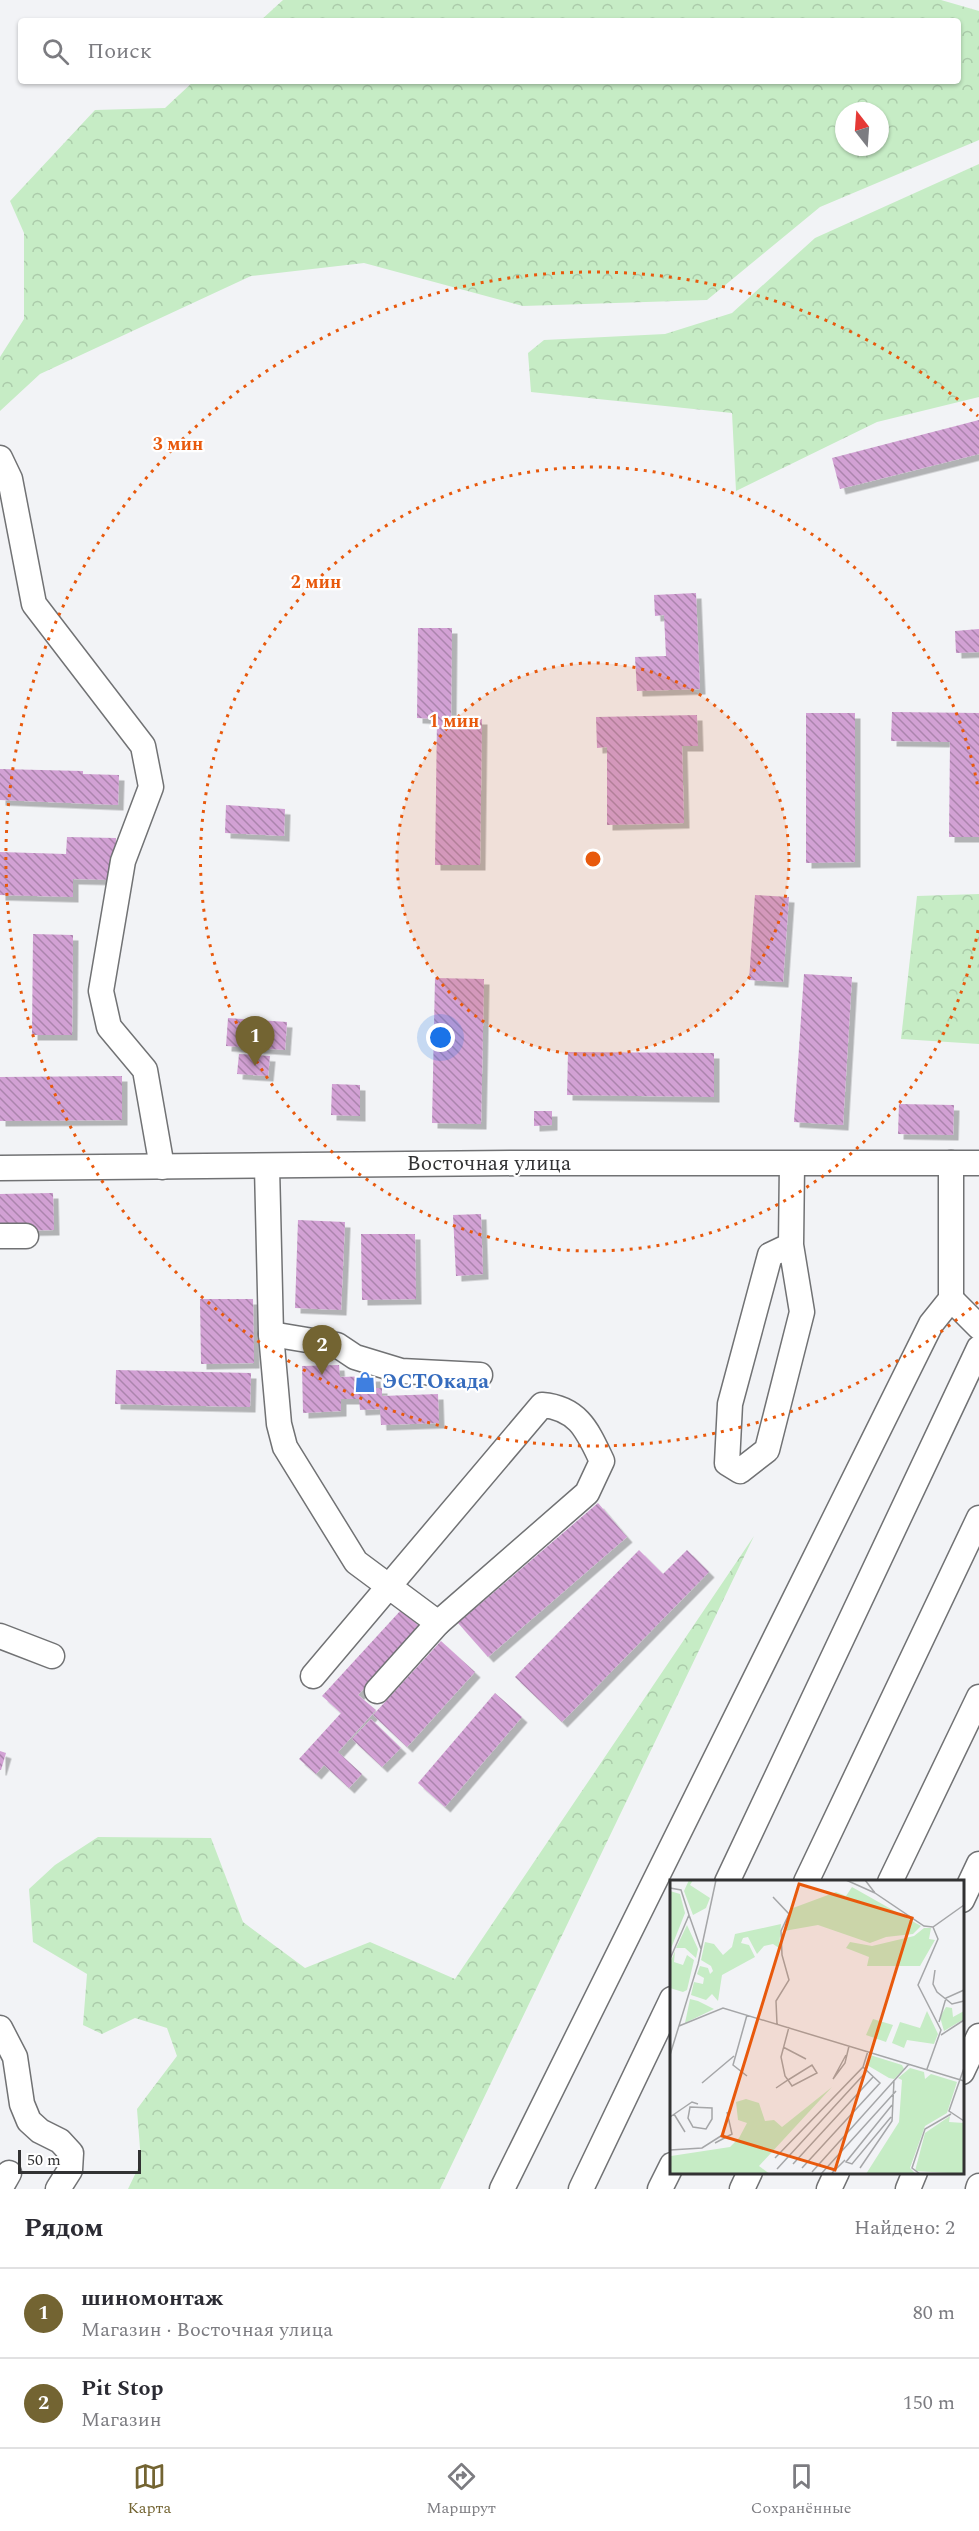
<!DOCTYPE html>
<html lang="ru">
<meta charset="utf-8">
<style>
body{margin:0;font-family:Spectral,serif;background:#f7f7f7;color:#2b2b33}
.compass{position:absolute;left:835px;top:102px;width:54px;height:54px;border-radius:50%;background:#fff;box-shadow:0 2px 4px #0004;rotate:343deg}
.scale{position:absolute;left:18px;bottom:15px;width:123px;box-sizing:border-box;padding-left:6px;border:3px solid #323233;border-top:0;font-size:16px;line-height:21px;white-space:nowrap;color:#323233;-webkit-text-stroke:4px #fff;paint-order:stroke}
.you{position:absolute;left:441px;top:1038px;width:21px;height:21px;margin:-15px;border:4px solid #fff;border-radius:50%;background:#1a73e8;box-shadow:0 0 0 9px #1a73e833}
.badge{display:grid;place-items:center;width:39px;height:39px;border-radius:50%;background:#736432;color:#fff;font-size:20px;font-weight:700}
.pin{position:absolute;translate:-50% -50px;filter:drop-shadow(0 2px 3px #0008)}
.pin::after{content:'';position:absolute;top:32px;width:21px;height:18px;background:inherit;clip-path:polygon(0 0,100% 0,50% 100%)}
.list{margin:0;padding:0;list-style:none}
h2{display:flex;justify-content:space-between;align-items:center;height:78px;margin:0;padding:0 24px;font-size:26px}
h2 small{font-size:20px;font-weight:400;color:#7c7c81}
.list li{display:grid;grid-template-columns:39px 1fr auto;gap:18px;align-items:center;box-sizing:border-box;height:90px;padding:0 24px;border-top:2px solid #e1e1e2}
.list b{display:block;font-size:22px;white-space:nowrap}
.list p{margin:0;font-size:20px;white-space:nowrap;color:#7c7c81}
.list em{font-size:20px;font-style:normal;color:#7c7c81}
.icon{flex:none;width:33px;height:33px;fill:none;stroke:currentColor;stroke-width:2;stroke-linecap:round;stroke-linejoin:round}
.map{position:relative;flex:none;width:979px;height:2189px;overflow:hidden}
.search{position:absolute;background:#fff;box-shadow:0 2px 4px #0004;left:18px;right:18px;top:18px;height:66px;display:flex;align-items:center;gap:15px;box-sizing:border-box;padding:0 21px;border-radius:6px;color:#7c7c81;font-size:22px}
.sheet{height:258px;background:#fff}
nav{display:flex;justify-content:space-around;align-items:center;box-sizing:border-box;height:84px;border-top:2px solid #e1e1e2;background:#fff;font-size:16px;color:#7c7c81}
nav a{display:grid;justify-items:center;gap:3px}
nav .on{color:#736432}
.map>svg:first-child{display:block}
.forest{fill:url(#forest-crowns);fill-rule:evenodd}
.building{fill:url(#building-back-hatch);filter:url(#shadow)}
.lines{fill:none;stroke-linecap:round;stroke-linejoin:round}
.minor-casing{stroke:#717274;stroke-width:27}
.minor{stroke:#fff;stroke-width:24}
.ring{fill:none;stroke:#e8590c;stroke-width:3;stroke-dasharray:3 6}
.labels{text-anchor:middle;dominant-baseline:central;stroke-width:4.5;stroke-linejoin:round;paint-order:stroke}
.street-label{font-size:21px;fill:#323233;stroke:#fff}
.shop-label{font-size:21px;font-weight:bold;fill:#366cbe;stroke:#fff;text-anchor:start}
.inset-road{fill:none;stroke:#a5a6a8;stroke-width:1.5}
.view{fill:#e8590c;fill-opacity:0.15;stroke:#e8590c;stroke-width:3}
.inset-edge{fill:none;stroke:#323233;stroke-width:3}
.centre{fill:#e8590c;stroke:#fff;stroke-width:3}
.ring-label{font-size:18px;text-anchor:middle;font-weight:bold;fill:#e8590c;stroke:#fff;stroke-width:4.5;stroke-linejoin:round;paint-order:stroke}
</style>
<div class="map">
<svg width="979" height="2189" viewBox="0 0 979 2189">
<defs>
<pattern id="forest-crowns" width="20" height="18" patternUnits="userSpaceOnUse" patternTransform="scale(1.5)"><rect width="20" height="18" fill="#c6ecc5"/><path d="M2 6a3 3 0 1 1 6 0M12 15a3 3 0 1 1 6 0" fill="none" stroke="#abcbaa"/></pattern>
<pattern id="building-back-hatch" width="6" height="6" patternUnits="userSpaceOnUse" patternTransform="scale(1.5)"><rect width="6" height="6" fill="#d2a1d4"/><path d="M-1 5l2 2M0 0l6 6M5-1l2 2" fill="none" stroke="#ab84ad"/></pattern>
<filter id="shadow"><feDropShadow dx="5.5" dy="5.5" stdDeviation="0" flood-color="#0004"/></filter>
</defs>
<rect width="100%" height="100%" fill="#f2f3f6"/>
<!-- forest -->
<g class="forest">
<path d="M 283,0 L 941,0 L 979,11 L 979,140 L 820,207 L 707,300 L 523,306 L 364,263 L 251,276 L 40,374 L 0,411 L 0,357 L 24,319 L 24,233 L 10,201 L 95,110 L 165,108 L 194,81 L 958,81 L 958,21 L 260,21 ZM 844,111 L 880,111 L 880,147 L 844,147 Z"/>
<polygon points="979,164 979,397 877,422 736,491 732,413 531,392 528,353 544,340 665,334 732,313 815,238"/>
<polygon points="979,894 979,1044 901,1039 917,896"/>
<polygon points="754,1536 440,2189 128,2189 141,2162 137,2109 177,2056 167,2028 135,2018 102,2034 83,2025 87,1974 33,1942 29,1889 55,1865 98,1837 211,1838 243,1922 305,1968 370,1942 455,1979"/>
</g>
<!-- building -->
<g class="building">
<polygon points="979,420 979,454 840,489 832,458"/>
<polygon points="696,593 700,689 637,691 635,657 666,656 664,615 655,616 654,595"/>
<polygon points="418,628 452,628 451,719 482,719 480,865 435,865 437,719 417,718"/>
<polygon points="979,629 979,652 956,653 955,631"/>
<polygon points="892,712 979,713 979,837 949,837 950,742 891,741"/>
<polygon points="806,713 855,713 855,862 806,863"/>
<polygon points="697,715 698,746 682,746 684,823 607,825 607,747 597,748 596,717"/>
<polygon points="0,769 83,771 83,774 119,775 118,805 0,800"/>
<polygon points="226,805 285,809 284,836 225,833"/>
<polygon points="67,837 116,838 115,880 73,879 73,897 0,895 0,852 66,854"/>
<polygon points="755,895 789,897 783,982 749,980"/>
<polygon points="33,934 73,935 72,1035 32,1035"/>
<polygon points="804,974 852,977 843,1125 794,1122"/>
<polygon points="435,978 484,979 481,1124 432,1123"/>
<polygon points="228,1018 287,1022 285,1050 226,1046"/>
<polygon points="568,1052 714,1053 714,1097 567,1095"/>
<polygon points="239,1054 270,1056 268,1076 237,1074"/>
<polygon points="122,1076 122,1120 0,1121 0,1077"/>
<polygon points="332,1084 360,1085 360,1116 331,1115"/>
<polygon points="899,1104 954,1105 953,1135 898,1134"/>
<polygon points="534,1111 552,1111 552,1125 534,1126"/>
<polygon points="53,1193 54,1230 0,1231 0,1194"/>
<polygon points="481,1214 483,1274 456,1276 453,1215"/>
<polygon points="298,1220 345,1222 341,1310 295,1308"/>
<polygon points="361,1234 415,1234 416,1299 362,1300"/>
<polygon points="200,1299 253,1299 254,1363 201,1364"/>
<polygon points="339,1365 340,1377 375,1376 376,1388 382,1388 382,1396 438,1394 439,1423 381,1425 380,1409 360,1410 359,1399 341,1399 341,1411 303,1413 302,1366"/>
<polygon points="116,1370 251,1373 250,1407 115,1404"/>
<polygon points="598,1503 627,1537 488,1657 458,1623"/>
<polygon points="639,1550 663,1574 687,1550 709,1572 562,1722 515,1677"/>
<polygon points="401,1610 420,1627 358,1695 376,1710 338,1752 362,1774 349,1788 324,1765 316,1774 299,1759 341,1713 322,1696"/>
<polygon points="441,1641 475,1672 407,1747 373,1715"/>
<polygon points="495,1693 522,1717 445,1807 418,1783"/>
<polygon points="371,1719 401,1748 382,1767 352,1739"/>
<polygon points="0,1751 6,1753 1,1770 0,1770"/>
</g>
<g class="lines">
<defs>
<g id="minor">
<polyline points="0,458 10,479 34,604 143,746 151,787 123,861 101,991 109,1027 145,1070 162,1167"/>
<path d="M 267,1167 L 271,1334 L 279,1424 L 285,1447 L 356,1562 L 438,1623 L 587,1493 L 602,1461 C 588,1432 579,1408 542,1405 L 313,1676"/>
<polyline points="0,1168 521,1163 979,1163"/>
<polyline points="0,1236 26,1236"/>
<polyline points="791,1245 770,1255 730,1404 727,1463 740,1471 767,1450 802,1312 791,1245 792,1164"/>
<polyline points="951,1299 979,1327"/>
<polyline points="271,1334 337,1345 355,1357 401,1371 480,1375"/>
<polyline points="0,1636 52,1656"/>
<polyline points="377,1691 438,1623"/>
<polyline points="727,1882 979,1348"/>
<polyline points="806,1882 979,1518"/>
<polyline points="890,1882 979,1697"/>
<polyline points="962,1900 979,1864"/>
<polyline points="0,2028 15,2057 22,2104 29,2121 40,2131 60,2141 71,2153 70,2170 58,2189"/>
<polyline points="962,2072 979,2036"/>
<polyline points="0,2189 9,2173"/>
<polyline points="502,2189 931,1324 951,1299 951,1163"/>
<polyline points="581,2189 672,1999"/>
<polyline points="660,2189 672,2165"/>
<polyline points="742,2189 750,2172"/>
<polyline points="829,2189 837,2172"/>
<polyline points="908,2189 915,2172"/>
<polyline points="978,2189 979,2186"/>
</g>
</defs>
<!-- minor casing -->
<use href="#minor" class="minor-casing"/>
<!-- minor -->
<use href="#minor" class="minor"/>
</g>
<!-- distance rings -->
<circle cx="593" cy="859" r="196" fill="#e8590c" fill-opacity=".12"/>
<g class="ring">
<circle cx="593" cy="859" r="196"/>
<path d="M978 930A392 392 0 1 1 978 788"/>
<path d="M978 1302A587 587 0 1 1 978 416"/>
</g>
<!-- icons -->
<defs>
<symbol id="shop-bare" viewBox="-9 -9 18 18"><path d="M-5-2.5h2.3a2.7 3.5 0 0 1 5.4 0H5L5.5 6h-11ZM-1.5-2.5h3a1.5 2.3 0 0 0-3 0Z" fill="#3f7fe0" stroke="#fff" stroke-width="2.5" paint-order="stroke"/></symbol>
</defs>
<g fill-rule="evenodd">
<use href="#shop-bare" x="350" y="1367" width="30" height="30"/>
</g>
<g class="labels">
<!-- street labels -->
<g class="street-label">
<text x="489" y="1164">Восточная улица</text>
</g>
<!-- shop labels -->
<g class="shop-label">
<text x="382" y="1382">ЭСТОкада</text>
</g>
</g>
<!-- overview -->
<g transform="translate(670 1880)">
<rect width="294" height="294" fill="#f2f3f6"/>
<path d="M 19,0 L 23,0 L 20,5 L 40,18 L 36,28 L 23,35 L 14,11 ZM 182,7 L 251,46 L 243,54 L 216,57 L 200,63 L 148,45 L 114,51 L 123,28 L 166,12 L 176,16 ZM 111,44 L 109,68 L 103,64 L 94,66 L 87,74 L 78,57 L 73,58 L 71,63 L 79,65 L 85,77 L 52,95 L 48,121 L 42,114 L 36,120 L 21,115 L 24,102 L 33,104 L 34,98 L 27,94 L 30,86 L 38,88 L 40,94 L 43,91 L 41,86 L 31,80 L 35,62 L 44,64 L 53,75 L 62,67 L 65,54 ZM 17,45 L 28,69 L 26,78 L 15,68 L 6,68 ZM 254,48 L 261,48 L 259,59 L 265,60 L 250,86 L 197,86 L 199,77 L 176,68 L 180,62 L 202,66 L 244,56 ZM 5,71 L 4,82 L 13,85 L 17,75 L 24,80 L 17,110 L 13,112 L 0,108 L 0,83 ZM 20,119 L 28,121 L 44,129 L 15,143 ZM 276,127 L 282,128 L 283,137 L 294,131 L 294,139 L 274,151 L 270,137 ZM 257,131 L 268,154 L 264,164 L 237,160 L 234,168 L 222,163 L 230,142 L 250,148 ZM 203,139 L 223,145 L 216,162 L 196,155 ZM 200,175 L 232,185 L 234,189 L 224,199 L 219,198 L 197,185 ZM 240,188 L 254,192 L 255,199 L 261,194 L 287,202 L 277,233 L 255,246 L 240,288 L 246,294 L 196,294 L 229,242 L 232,200 L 228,198 ZM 162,207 L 89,286 L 100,294 L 0,294 L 1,276 L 60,267 L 69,258 L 77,243 L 68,240 L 66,222 L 76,219 L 89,223 L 95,241 L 104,240 L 112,247 ZM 280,236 L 279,242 L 294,243 L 294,294 L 245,291 L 255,253 Z" fill="#c6ecc5"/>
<path d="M 0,11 L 10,14 L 15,33 L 0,71 Z" fill="#c6ecc5"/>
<path class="inset-road" d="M 176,0 L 205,13M 195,0 L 205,13 L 254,46 L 263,47 L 294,25M 0,8 L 11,10 L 19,35 L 0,79M 103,17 L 119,34 L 111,51 L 112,75 L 119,100 L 106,121 L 107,144M 19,35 L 31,69M 265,90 L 263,104 L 267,112 L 282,124 L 294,121M 269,142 L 276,118 L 294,110M 9,146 L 53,128 L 294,201M 271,155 L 294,140M 113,167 L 136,179M 0,175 L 28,84 L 46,0M 176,175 L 163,199 L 175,183 L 179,166M 294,188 L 279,231 L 294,241M 257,189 L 271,150 L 248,105 L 268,59 L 263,47M 77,196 L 63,185 L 77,135M 32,203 L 64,176M 106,208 L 118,200 L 142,185 L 147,193 L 122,206 L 118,200 L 115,196 L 111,177 L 119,147M 20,227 L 42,228 L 42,239 L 36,249 L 23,247 L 18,238 ZM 4,234 L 15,252M 0,237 L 22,222 L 28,224M 221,237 L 182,284 L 176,282 L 222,225M 45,263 L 62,254 L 57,232M 0,270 L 32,268 L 54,254M 105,278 L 193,187 L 198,171M 123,284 L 203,197M 132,288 L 210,203 L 193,187M 190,288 L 222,241 L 224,200M 107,289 L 196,192M 142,292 L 239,184M 162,293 L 175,280M 151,294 L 226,211M 250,294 L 242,288 L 255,249 L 281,234"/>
<path class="view" d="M 129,4 L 242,38 L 165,290 L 52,256 Z"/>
<rect width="294" height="294" class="inset-edge"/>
</g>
<circle cx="593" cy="859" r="9" class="centre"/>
<g class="ring-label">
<text x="178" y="450">3 мин</text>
<text x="316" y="588">2 мин</text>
<text x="454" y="727">1 мин</text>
</g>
</svg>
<svg class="compass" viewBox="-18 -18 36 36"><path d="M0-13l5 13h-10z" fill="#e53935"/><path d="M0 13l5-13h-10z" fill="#7c7c81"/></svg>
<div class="scale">50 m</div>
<div class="you"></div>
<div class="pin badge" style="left:255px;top:1066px">1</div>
<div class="pin badge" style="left:322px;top:1375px">2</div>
<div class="search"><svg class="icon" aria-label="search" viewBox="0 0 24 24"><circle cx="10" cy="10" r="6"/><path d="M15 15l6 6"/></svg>Поиск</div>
</div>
<section class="sheet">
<h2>Рядом<small>Найдено: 2</small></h2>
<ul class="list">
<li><span class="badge">1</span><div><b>шиномонтаж</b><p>Магазин · Восточная улица</p></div><em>80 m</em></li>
<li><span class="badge">2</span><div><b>Pit Stop</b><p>Магазин</p></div><em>150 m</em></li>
</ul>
</section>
<nav>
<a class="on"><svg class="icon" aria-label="map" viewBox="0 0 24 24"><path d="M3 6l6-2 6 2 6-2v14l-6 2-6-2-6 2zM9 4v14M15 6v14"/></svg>Карта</a>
<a><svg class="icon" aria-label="directions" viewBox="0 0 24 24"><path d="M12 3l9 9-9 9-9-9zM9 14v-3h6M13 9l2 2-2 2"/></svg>Маршрут</a>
<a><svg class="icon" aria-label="saved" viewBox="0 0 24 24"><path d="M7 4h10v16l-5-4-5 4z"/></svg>Сохранённые</a>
</nav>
